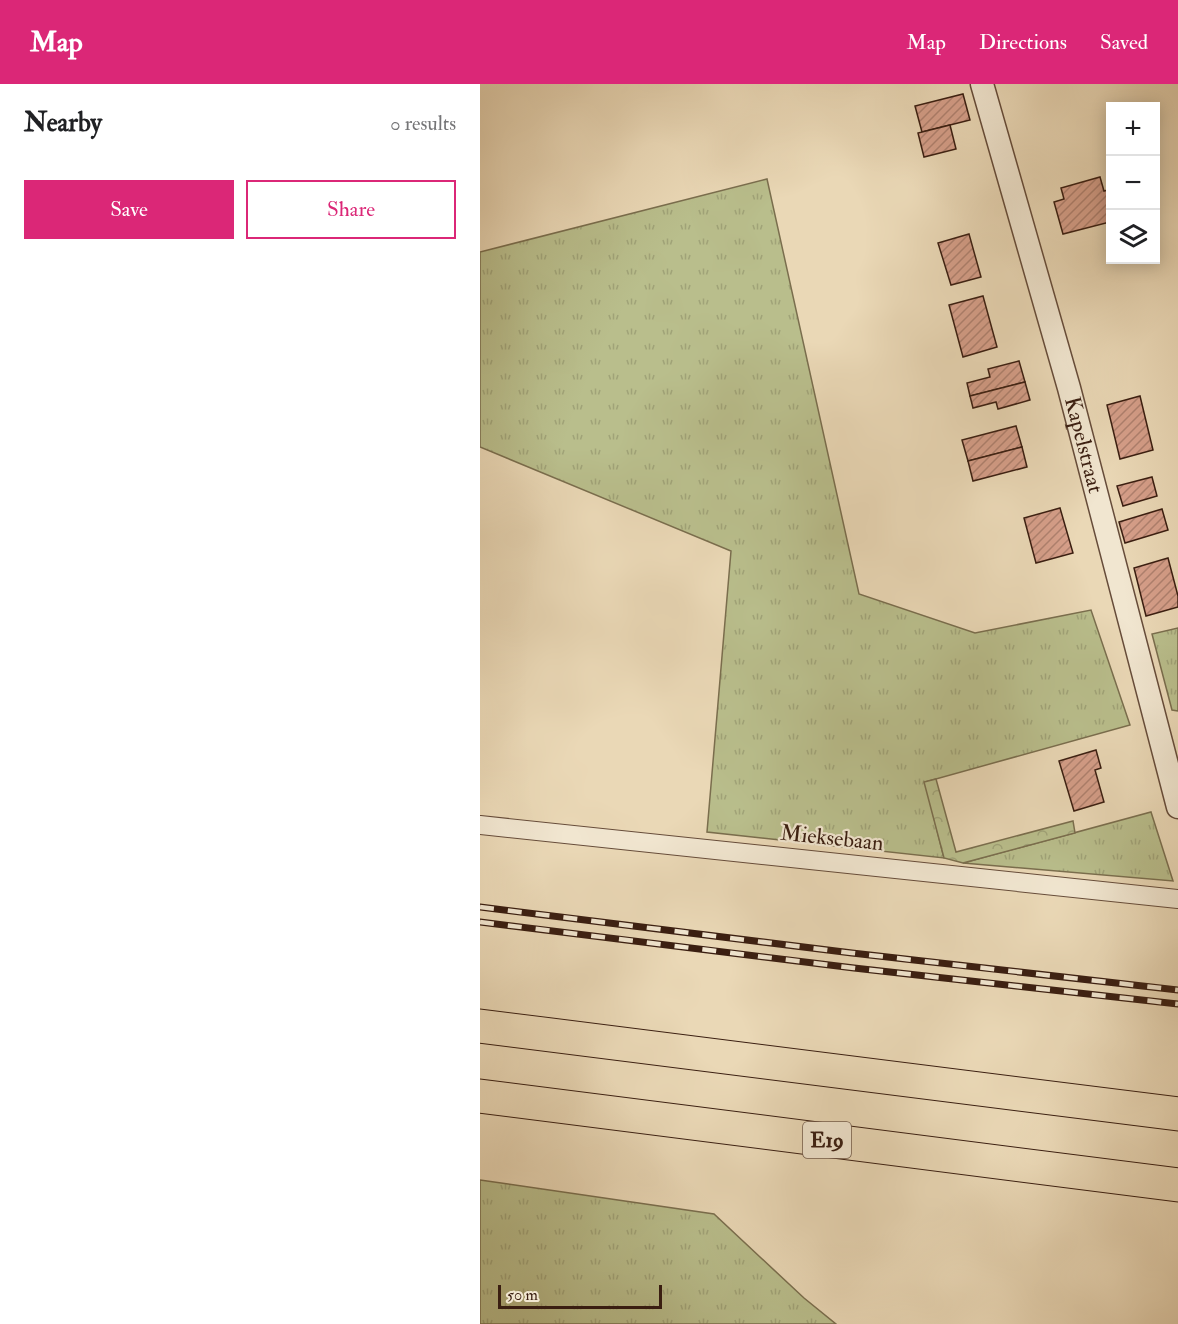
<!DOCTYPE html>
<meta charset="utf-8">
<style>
body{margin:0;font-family:"IM FELL Double Pica",serif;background:#f2f2f2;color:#202124}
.controls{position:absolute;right:18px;top:18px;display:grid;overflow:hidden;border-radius:0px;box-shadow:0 3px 15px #0003}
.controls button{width:54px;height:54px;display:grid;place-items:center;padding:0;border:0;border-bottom:2px solid #e0e0e0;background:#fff;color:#202124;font:30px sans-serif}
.scale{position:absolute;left:18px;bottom:15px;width:164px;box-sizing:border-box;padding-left:6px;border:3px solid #3a1e11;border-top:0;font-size:16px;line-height:21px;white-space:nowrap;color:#3a1e11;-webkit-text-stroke:4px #f1e6d0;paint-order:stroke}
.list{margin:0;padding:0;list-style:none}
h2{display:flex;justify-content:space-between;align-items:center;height:78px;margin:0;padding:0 24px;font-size:26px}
h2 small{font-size:20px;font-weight:400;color:#757577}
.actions{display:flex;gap:12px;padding:18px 24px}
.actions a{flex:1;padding:14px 0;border:2px solid #db2777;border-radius:0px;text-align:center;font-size:21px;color:#db2777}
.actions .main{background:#db2777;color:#fff}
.icon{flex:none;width:33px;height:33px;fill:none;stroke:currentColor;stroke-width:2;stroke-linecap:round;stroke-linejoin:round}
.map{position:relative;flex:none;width:698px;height:1240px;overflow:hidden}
header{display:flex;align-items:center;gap:36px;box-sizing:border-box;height:84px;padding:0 30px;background:#db2777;color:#fff}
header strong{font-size:28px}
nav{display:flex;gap:33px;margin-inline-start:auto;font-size:21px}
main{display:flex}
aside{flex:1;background:#fff}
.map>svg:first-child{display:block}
.grass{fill:url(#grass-tufts);stroke:#7a6e4e;stroke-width:1.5}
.forest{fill:url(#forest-crowns);stroke:#7a6e4e;stroke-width:1.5}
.building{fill:url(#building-hatch);stroke:#3a1e11;stroke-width:1.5}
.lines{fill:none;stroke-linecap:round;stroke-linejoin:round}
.minor-casing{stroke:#664c3a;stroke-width:20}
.tertiary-casing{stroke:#664c3a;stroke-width:25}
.motorway-casing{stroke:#3a1e11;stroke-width:35}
.minor{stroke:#f1e6d0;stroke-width:18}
.tertiary{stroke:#f1e6d0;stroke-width:22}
.motorway{stroke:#ead8b6;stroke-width:33}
.rail-casing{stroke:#3a1e11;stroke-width:7}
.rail{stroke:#f1e6d0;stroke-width:4.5;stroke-dasharray:14;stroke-linecap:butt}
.labels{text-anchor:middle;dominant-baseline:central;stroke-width:4.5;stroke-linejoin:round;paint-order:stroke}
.shield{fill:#f1e6d0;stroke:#715a4a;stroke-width:1.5}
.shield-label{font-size:21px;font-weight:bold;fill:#3a1e11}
.street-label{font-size:22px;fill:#3a1e11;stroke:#f1e6d0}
</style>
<header>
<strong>Map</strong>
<nav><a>Map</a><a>Directions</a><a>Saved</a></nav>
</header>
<main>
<aside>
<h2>Nearby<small>0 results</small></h2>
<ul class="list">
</ul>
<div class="actions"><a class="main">Save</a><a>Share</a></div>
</aside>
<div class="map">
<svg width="698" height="1240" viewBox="0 0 698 1240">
<defs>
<pattern id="grass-tufts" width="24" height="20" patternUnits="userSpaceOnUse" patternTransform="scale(1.5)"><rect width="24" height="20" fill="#b9be8c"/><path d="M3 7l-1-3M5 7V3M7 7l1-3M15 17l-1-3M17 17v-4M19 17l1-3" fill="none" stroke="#a0a378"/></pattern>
<pattern id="forest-crowns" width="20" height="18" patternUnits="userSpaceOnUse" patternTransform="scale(1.5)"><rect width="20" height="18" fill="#b9be8c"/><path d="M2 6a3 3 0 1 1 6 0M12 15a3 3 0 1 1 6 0" fill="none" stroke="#a0a378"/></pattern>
<pattern id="building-hatch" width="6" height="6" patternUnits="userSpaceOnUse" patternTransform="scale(1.5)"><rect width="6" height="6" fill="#d69f8a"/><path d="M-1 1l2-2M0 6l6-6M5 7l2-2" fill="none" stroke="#af816f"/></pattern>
</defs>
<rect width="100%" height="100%" fill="#ead8b6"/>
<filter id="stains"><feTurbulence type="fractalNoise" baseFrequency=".00333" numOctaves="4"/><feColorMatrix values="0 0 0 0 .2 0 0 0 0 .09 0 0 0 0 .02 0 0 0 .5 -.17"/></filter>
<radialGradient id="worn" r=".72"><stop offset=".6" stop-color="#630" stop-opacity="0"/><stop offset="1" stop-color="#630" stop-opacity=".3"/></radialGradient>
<!-- grass -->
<g class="grass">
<polygon points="287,95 379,510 495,549 611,526 650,641 445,698 464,774 227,748 251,467 0,363 0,168"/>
<polygon points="698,544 698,627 692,626 672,550"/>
<polygon points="671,728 693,797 483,779"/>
<polygon points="0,1096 234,1130 324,1214 356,1240 0,1240"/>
</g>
<!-- forest -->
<polygon class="forest" points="456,695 476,768 593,737 595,749 483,779 464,774 444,698"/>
<!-- building -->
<g class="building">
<polygon points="483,10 490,36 442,48 435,22"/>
<polygon points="470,41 476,65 444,73 438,49"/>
<polygon points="620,93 624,107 628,106 630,117 630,138 583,150 574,118 584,115 581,104"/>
<polygon points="489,150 501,193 471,201 458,159"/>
<polygon points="503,212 517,263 483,273 469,221"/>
<polygon points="539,277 545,298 490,312 487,299 510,293 508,285"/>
<polygon points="545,298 550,316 518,325 516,318 493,324 490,312"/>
<polygon points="660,312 673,366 640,375 627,321"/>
<polygon points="536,342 542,363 488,377 482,356"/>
<polygon points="542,363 547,383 493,397 488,377"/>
<polygon points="672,393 677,412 643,422 637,402"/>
<polygon points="580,424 593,469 556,479 544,434"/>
<polygon points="682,425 688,446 645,459 639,438"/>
<polygon points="688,474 698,512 698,523 666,532 654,484"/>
<polygon points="616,666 621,684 615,686 624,718 594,727 579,677"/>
</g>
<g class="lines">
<defs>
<polyline id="minor" points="0,741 698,815"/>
<g id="tertiary">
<path id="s1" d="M 502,0 L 589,304 L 698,723"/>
</g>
<g id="motorway">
<polyline points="0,942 698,1030"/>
<polyline points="0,1012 698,1101"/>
</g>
</defs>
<!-- minor casing -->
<use href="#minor" class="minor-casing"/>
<!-- tertiary casing -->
<use href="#tertiary" class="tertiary-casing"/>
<!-- motorway casing -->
<use href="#motorway" class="motorway-casing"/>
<!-- minor -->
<use href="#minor" class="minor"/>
<!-- tertiary -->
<use href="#tertiary" class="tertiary"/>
<!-- motorway -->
<use href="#motorway" class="motorway"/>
<defs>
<g id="rail">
<polyline points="0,823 372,869 698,906"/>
<polyline points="0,838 374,884 698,920"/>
</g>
</defs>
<!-- rail casing -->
<use href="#rail" class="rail-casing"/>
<!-- rail -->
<use href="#rail" class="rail"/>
</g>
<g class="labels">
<!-- shield labels -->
<rect class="shield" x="323" y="1038" width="48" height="36" rx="4.5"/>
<g class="shield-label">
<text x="347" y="1056">E19</text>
</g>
<!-- street labels -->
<g class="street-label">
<text stroke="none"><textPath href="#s1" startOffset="375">Kapelstraat</textPath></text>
<text transform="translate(352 754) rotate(6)">Mieksebaan</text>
</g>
</g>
<rect width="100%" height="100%" filter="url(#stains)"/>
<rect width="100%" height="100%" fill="url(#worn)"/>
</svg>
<div class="controls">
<button>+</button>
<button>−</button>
<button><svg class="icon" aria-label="layers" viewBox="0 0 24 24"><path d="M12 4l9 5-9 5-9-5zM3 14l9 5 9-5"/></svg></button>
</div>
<div class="scale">50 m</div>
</div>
</main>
